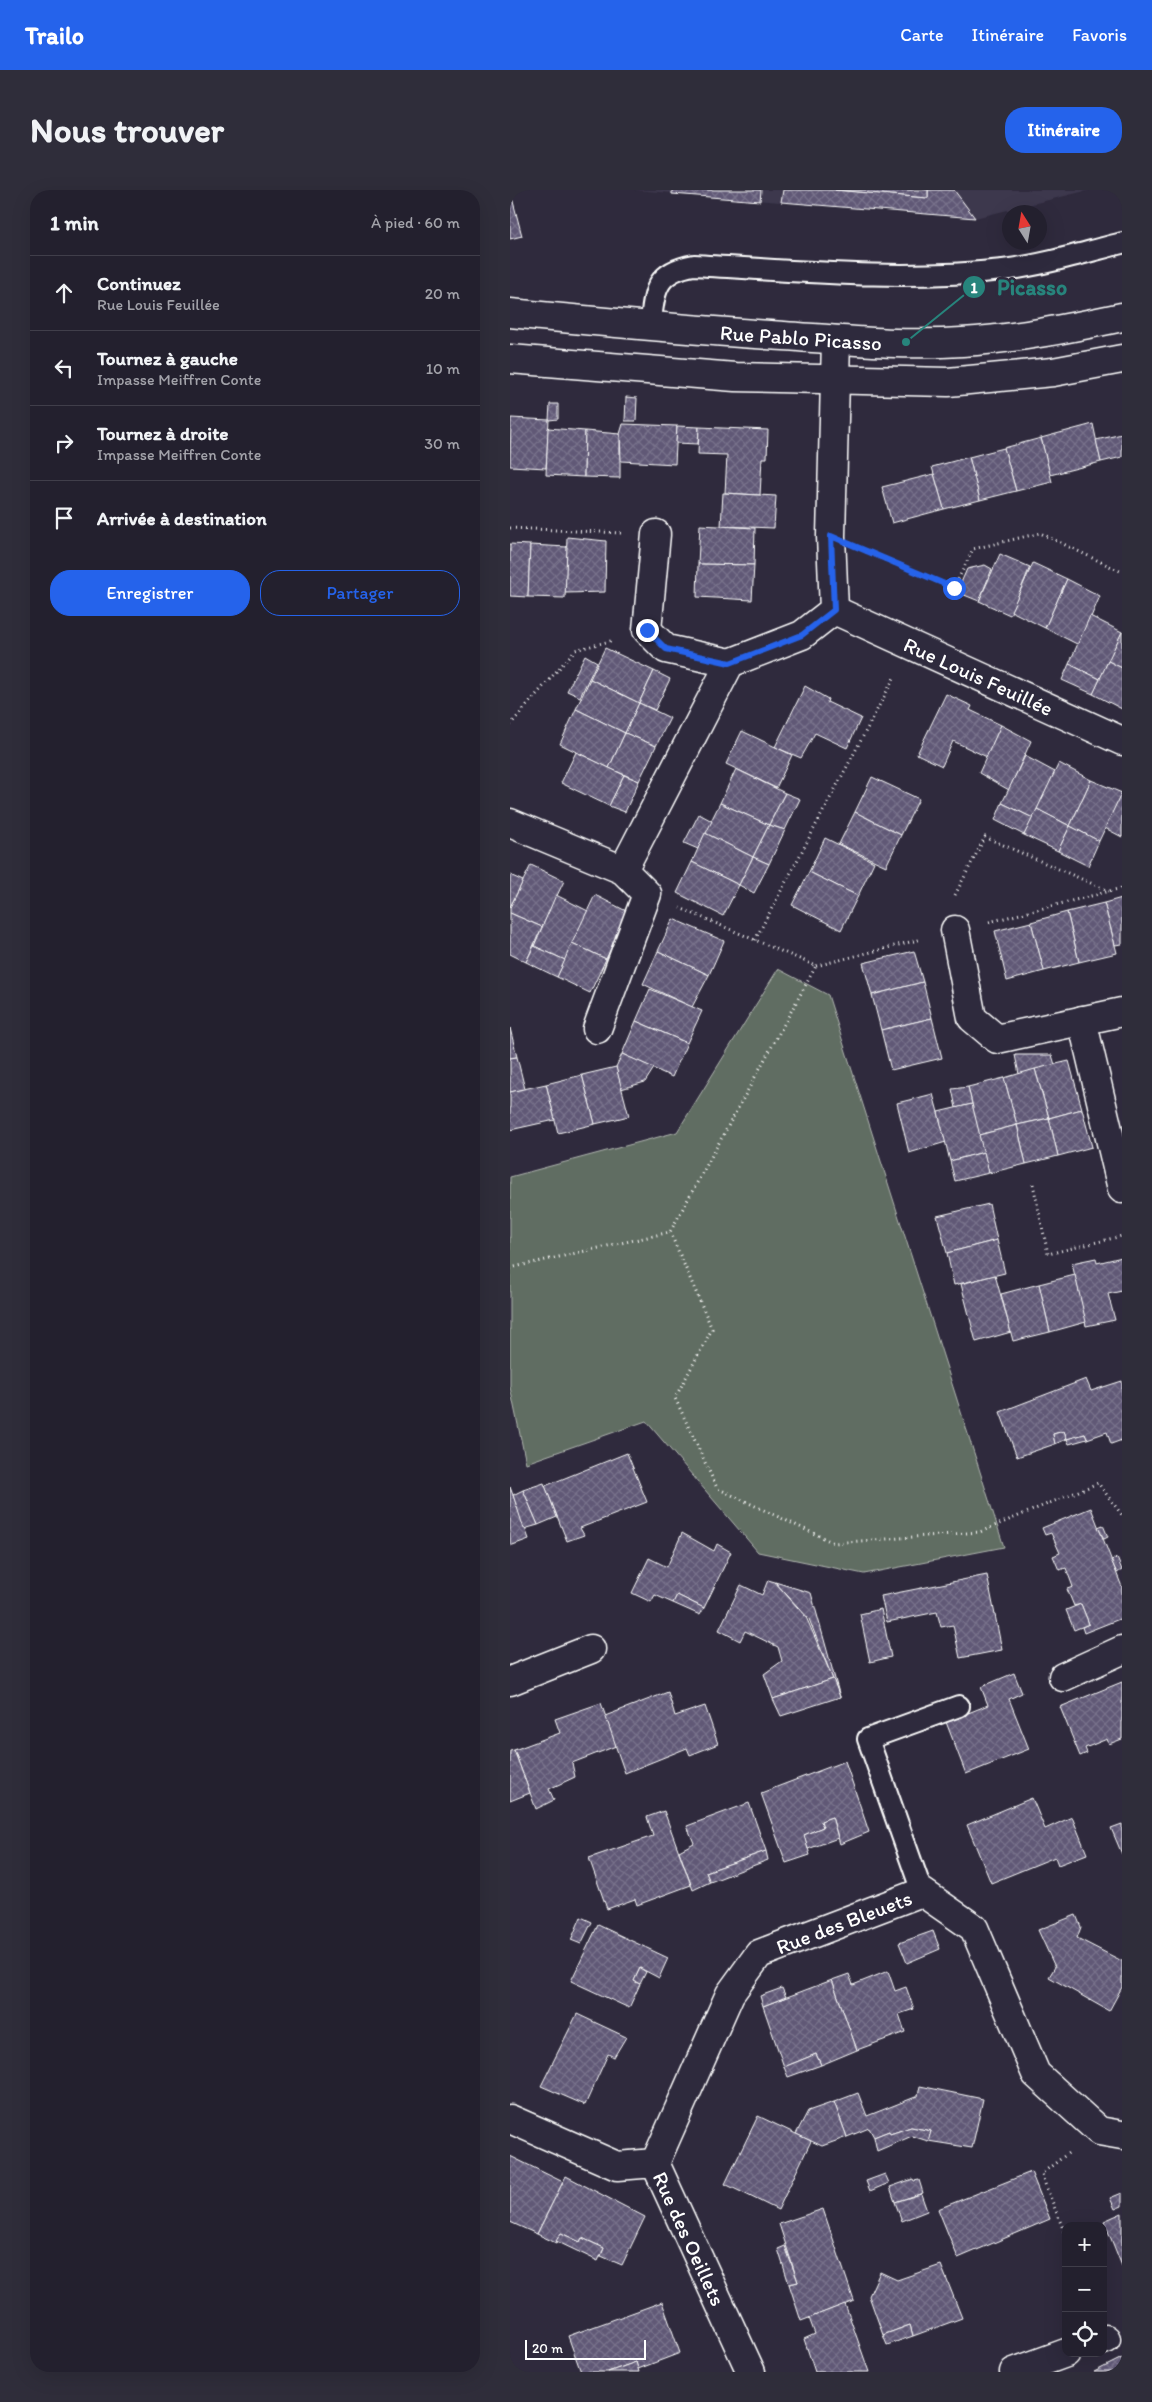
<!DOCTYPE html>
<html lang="fr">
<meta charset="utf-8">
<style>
body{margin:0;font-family:Itim,sans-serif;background:#2f2d3a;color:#f1f3f6}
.controls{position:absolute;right:15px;bottom:15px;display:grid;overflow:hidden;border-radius:10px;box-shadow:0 5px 20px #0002}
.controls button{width:45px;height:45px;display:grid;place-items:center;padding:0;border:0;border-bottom:1px solid #403e4a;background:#23202e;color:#f1f3f6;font:25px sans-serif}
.compass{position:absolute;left:492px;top:15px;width:45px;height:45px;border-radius:50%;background:#23202e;box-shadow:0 5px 20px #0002;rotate:349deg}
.scale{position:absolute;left:15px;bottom:12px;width:121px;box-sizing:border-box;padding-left:5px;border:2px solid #fff;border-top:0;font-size:14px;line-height:18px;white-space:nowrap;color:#fff;-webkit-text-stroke:4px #2f2a3d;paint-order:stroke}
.stop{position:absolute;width:15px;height:15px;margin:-11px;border:4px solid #2563eb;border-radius:50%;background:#fff}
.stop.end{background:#2563eb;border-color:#fff;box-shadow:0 1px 5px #0008}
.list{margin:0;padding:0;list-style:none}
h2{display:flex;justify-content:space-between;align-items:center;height:65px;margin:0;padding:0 20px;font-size:21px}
h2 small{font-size:16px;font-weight:400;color:#a3a3aa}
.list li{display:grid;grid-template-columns:32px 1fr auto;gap:15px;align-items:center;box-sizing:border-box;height:75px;padding:0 20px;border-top:1px solid #403e4a}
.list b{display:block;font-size:19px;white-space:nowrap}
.list p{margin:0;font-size:16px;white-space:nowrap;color:#a3a3aa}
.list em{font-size:16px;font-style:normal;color:#a3a3aa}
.actions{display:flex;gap:10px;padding:15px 20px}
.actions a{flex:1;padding:11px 0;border:1px solid #2563eb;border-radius:20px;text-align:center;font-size:18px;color:#2563eb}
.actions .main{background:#2563eb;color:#fff}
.icon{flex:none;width:28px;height:28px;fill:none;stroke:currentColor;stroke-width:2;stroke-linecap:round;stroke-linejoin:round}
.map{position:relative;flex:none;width:612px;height:2182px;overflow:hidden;border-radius:20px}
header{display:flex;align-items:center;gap:30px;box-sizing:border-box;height:70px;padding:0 25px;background:#2563eb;color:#fff}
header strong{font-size:24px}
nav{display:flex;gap:28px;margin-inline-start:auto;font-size:18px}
.intro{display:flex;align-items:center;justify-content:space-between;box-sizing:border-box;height:120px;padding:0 30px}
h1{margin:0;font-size:35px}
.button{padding:12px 22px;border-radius:20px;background:#2563eb;color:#fff;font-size:18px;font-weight:700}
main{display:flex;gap:30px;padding:0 30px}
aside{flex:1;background:#23202e;border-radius:20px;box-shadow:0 5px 20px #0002}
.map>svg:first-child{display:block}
.built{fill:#3e384e}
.park{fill:#616d62;stroke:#b0b6b0}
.building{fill:url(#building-cross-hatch);stroke:#fff}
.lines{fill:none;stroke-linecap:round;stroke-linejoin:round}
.lane-casing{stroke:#fff;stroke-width:24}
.street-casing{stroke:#fff;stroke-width:31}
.secondary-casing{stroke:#fff;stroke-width:31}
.path{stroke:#fff;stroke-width:3;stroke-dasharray:1 4;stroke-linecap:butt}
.lane{stroke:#2f2a3d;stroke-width:20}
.street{stroke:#2f2a3d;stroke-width:28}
.secondary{stroke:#2f2a3d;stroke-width:28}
.route{stroke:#2563eb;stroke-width:6}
.labels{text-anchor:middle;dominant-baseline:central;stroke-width:5;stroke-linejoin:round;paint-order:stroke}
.street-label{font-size:21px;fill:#fff;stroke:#2f2a3d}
.leader{fill:none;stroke:#27847c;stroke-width:2}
.callout-dot{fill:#27847c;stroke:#2f2a3d;stroke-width:2}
.mark-label{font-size:15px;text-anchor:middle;font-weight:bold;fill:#fff}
.callout-label{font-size:22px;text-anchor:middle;font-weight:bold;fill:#27847c;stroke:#2f2a3d;stroke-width:5;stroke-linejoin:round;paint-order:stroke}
</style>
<header>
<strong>Trailo</strong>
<nav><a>Carte</a><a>Itinéraire</a><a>Favoris</a></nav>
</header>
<div class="intro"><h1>Nous trouver</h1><a class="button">Itinéraire</a></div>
<main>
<aside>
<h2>1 min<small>À pied · 60 m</small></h2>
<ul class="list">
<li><svg class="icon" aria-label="ahead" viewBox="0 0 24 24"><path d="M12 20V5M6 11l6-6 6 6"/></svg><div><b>Continuez</b><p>Rue Louis Feuillée</p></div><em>20 m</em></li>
<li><svg class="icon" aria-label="left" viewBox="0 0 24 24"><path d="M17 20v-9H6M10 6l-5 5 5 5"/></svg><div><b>Tournez à gauche</b><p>Impasse Meiffren Conte</p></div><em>10 m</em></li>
<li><svg class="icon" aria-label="right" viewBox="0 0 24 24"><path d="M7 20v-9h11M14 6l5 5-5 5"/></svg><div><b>Tournez à droite</b><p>Impasse Meiffren Conte</p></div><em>30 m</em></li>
<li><svg class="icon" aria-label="arrive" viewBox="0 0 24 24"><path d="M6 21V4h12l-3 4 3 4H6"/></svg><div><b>Arrivée à destination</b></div></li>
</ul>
<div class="actions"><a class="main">Enregistrer</a><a>Partager</a></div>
</aside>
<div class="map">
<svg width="612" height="2182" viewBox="0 0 612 2182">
<defs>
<pattern id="building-cross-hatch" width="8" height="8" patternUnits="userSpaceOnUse" patternTransform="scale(1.25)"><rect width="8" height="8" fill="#605976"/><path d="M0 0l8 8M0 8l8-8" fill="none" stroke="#78728b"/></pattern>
</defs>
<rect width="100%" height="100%" fill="#2f2a3d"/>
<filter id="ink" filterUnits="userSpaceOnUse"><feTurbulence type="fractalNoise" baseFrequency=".02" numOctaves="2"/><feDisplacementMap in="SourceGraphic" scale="10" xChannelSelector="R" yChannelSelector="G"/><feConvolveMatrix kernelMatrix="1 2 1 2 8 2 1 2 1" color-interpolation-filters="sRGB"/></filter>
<g filter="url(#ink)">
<!-- built -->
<polygon class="built" points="125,0 579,0 465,28"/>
<!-- park -->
<polygon class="park" points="268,779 318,805 494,1357 354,1384 248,1362 136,1231 16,1273 0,1197 0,987 167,942"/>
<!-- building -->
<g class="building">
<polygon points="0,0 12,46 0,49"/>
<polygon points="162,0 251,0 250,11 162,4"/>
<polygon points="273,0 325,0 418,8 418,0 444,0 465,28 271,12"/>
<polygon points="325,0 418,0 418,8"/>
<polygon points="116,207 127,208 126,231 115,231"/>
<polygon points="40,214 48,214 48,229 39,230"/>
<polygon points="1,228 39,230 36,278 0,276"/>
<polygon points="113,234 167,236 165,274 111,271 110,244"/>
<polygon points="583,234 591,272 540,285 531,248"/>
<polygon points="167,236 189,237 188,254 166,253"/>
<polygon points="189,237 258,240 257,268 252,268 250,305 215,303 217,265 188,264"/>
<polygon points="38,238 75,241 74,287 36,285"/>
<polygon points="75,241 110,244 110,288 74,287"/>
<polygon points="612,244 612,267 591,272 586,250"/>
<polygon points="531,248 542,292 506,301 494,258"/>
<polygon points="494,258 506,301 470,310 459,267"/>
<polygon points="459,267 470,310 434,319 422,277"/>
<polygon points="424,284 434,319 382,333 372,297"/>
<polygon points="213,303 266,306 264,338 211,336"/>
<polygon points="190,335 245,338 244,375 188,374"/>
<polygon points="57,347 96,351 95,402 55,403"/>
<polygon points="0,354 20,355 18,407 0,406"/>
<polygon points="20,355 57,357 55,408 18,407"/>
<polygon points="490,364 520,377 500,425 469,411"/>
<polygon points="523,373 557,389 535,438 501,421"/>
<polygon points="188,374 244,375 242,410 187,407"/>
<polygon points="475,375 482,379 469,411 447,402 457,379"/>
<polygon points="557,389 590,406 569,455 535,438"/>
<polygon points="580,426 612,442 590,489 559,474"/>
<polygon points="612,442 612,478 598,471"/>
<polygon points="95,458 144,481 129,513 80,489"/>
<polygon points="75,465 87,472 70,507 57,501"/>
<polygon points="598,471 612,478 612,519 583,504"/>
<polygon points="559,474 590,489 583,504 552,490"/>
<polygon points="144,481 160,489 145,520 129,513"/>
<polygon points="80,489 129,513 115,543 66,519"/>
<polygon points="295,496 318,509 317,512 351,528 337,558 305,543 291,568 265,557"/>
<polygon points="436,504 462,516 460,520 491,535 477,567 443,551 432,576 407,564"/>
<polygon points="129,513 160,528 146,556 115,543"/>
<polygon points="66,519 115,543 99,578 50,554"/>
<polygon points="491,535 521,551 499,600 469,583"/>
<polygon points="232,541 282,565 266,598 216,574"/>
<polygon points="115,543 146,556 129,591 99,578"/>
<polygon points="66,562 114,585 99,616 51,593"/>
<polygon points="515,566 545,582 523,628 492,613"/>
<polygon points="549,573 581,590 560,636 527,619"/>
<polygon points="226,579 275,603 259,635 210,613"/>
<polygon points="114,585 129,591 115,622 99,616"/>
<polygon points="362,587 409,609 391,645 345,622"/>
<polygon points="581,590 612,603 589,651 560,636"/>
<polygon points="612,602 612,647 595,638"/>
<polygon points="275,603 290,609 275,640 259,635"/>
<polygon points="210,613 259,635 243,667 195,643"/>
<polygon points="492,613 523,628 514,645 485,630"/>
<polygon points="527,619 560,636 548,661 514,645"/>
<polygon points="345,622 391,645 376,676 329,654"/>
<polygon points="189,624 202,631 188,659 174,653"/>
<polygon points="259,635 275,640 259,674 243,667"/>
<polygon points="560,636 589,651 578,676 548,661"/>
<polygon points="195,643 243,667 229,695 182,672"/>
<polygon points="315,648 364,672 348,706 299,682"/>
<polygon points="243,667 259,674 244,703 229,695"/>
<polygon points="182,672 229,695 213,726 167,703"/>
<polygon points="21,675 54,691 32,737 0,723 0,717"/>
<polygon points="299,682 348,706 331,740 282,715"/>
<polygon points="0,685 13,691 0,717"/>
<polygon points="46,705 78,721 55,770 24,756"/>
<polygon points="85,705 118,722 96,769 62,753"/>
<polygon points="612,708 612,754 605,755 594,713"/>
<polygon points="594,713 607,763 569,772 557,722"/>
<polygon points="557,722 569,772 534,781 521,732"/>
<polygon points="0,723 32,737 16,772 0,764"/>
<polygon points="163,729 214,751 199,785 148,761"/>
<polygon points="521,732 534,781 497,791 485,741"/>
<polygon points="62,753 96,769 80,803 47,787"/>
<polygon points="24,756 55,770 47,787 16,772"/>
<polygon points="148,761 199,785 182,817 133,794"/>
<polygon points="404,761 413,792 362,805 353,773"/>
<polygon points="413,792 422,828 371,840 362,805"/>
<polygon points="140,799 192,821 177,853 126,831"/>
<polygon points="422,828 432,868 381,880 371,840"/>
<polygon points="126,831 177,853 162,887 112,864"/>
<polygon points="0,838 7,867 0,868"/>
<polygon points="112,864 144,878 135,892 111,899 106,877"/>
<polygon points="505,865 542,865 545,875 509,884"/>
<polygon points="7,867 15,899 0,902 0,868"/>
<polygon points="559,871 572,919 539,928 525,879"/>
<polygon points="106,877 119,926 85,934 72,885"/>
<polygon points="525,879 539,928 507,935 494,888"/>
<polygon points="72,885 85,934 48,943 36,894"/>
<polygon points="494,888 507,935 469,945 458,897"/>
<polygon points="36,894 45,930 0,940 0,902"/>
<polygon points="458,897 462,914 446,918 442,899"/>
<polygon points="423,904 436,952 399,963 387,913"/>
<polygon points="462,914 474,962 440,971 428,922"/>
<polygon points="572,919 582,957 548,966 539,928"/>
<polygon points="539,928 548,966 516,974 507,935"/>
<polygon points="507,935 516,974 479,983 469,945"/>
<polygon points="474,962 479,983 445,991 440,971"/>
<polygon points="479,1014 487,1050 437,1063 427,1026"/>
<polygon points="487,1050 495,1083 444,1095 437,1063"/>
<polygon points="612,1067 612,1101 598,1104 605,1130 576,1136 562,1073 586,1068 587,1073"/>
<polygon points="485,1085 501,1142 466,1152 451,1094"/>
<polygon points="565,1085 576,1132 540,1142 529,1094"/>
<polygon points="529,1094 540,1142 503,1151 491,1104"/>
<polygon points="576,1189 581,1201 612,1191 612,1250 601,1254 597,1242 577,1249 575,1244 557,1249 554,1241 543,1244 545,1254 507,1267 490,1222"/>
<polygon points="554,1241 557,1249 545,1254 543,1244"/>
<polygon points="575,1244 577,1249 559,1254 557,1249"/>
<polygon points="117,1263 137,1312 70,1338 74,1345 57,1351 35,1296"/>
<polygon points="34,1293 47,1327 28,1335 13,1300"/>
<polygon points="0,1297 19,1349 0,1356"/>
<polygon points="13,1300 28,1335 14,1339 3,1305"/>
<polygon points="581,1318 612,1397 612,1428 574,1443 572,1437 579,1434 571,1414 564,1416 557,1399 563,1397 556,1378 549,1380 543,1366 550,1363 541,1343 535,1345 532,1338"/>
<polygon points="593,1335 598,1347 594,1349 588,1337"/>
<polygon points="172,1343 204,1361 207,1354 221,1362 194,1418 167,1405 163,1413 145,1405 141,1412 122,1403 139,1368 157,1377"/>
<polygon points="607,1368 612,1380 607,1383 601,1370"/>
<polygon points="477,1385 492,1460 450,1468 443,1435 431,1437 427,1422 377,1432 371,1406"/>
<polygon points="258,1390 265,1392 296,1427 323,1489 263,1509 254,1484 272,1471 268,1457 235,1441 230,1451 209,1440 231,1395 252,1405"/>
<polygon points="265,1392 301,1403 330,1507 299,1429"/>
<polygon points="167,1405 194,1418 190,1425 163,1413"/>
<polygon points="571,1414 579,1434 564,1440 556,1420"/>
<polygon points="371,1419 381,1467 360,1472 350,1424"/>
<polygon points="504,1483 512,1503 499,1509 519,1559 456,1584 436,1532 478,1515 471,1497"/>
<polygon points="323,1489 330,1507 271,1526 263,1509"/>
<polygon points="612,1492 612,1549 599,1554 597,1549 575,1558 577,1563 570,1566 550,1517"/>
<polygon points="158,1502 165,1526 195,1516 208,1554 180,1565 177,1558 115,1583 95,1526"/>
<polygon points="91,1513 106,1556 62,1573 65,1587 39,1599 44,1610 26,1619 4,1560 50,1543 45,1529"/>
<polygon points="4,1560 20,1603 0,1611 0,1561"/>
<polygon points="335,1571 359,1642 330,1654 322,1627 311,1631 313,1637 294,1645 300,1665 276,1673 251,1603"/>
<polygon points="522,1608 535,1639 562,1627 577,1664 548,1675 545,1667 481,1693 457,1635"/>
<polygon points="239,1613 256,1661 196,1682 200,1692 183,1700 169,1661 184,1653 177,1636"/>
<polygon points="154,1621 181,1695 127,1715 125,1709 97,1719 79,1668 143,1646 137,1627"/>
<polygon points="322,1627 328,1648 298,1659 294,1645 313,1637 311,1631"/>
<polygon points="612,1634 612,1664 601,1638"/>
<polygon points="256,1661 258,1670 200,1692 196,1682"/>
<polygon points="566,1725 571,1737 567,1748 612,1771 612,1797 599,1821 539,1787 545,1777 528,1740"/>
<polygon points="71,1727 82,1732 71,1754 61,1750"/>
<polygon points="88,1735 158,1768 149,1788 130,1778 124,1791 130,1794 119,1818 61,1791"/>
<polygon points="423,1741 430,1759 397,1773 389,1753"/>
<polygon points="130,1778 136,1782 130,1794 124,1791"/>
<polygon points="378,1781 385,1801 396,1797 404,1819 389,1824 395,1842 347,1860 322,1790 339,1784 343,1795"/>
<polygon points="322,1790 347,1860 311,1875 306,1864 274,1877 253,1816"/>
<polygon points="272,1798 276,1807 253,1816 250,1806"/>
<polygon points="67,1824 116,1847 104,1867 98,1864 75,1915 31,1896"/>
<polygon points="306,1864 311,1875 278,1887 274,1877"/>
<polygon points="410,1896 473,1909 462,1958 418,1951 421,1941 401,1937 380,1944 379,1941 364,1947 359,1938 337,1947 324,1912 348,1903 357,1926 408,1906"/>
<polygon points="324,1912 337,1947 312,1956 286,1944 298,1921"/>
<polygon points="248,1926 301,1951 268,2020 215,1994"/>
<polygon points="401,1937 421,1941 418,1951 402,1946 367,1961 364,1947 379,1941 380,1944"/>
<polygon points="0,1966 53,1992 27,2044 0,2032"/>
<polygon points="521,1982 540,2029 448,2068 428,2019"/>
<polygon points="375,1984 379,1993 360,2001 356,1991"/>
<polygon points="56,1986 135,2027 112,2075 91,2066 94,2058 72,2048 70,2052 51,2043 46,2053 27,2044"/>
<polygon points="403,1989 404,1991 409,1990 413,2003 385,2012 380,1997"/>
<polygon points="612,2003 612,2016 605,2019 600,2008"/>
<polygon points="411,2004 417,2021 392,2031 385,2012"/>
<polygon points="313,2019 344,2111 291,2131 279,2094 288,2092 269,2034"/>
<polygon points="612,2023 612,2076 594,2031"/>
<polygon points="51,2043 70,2052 72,2048 94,2058 88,2071 46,2051"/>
<polygon points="275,2056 288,2092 279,2094 268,2059"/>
<polygon points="431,2075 452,2128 403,2146 400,2135 373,2145 359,2106 370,2082 387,2090"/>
<polygon points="152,2112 170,2163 128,2179 126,2172 98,2182 71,2182 58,2146"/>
<polygon points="335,2114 359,2182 305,2182 294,2149 305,2144 299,2128"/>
<polygon points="400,2135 403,2146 377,2155 373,2145"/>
<polygon points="612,2168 612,2182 584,2182"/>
<polygon points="126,2172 129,2182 98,2182"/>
</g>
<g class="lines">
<defs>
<g id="lane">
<path d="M 140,137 C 145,101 144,82 184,75 C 287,81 390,91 493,80 C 533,75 573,63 612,53"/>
<polyline points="412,1702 358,1549 449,1516"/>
</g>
<g id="street">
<polyline points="146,344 137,440 156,459 220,473"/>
<path id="s1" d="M 324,420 L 612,551"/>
<polyline points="0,633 113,680 137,704 87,839"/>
<polyline points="113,680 220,473 292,445 324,420 321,346 326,150"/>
<polyline points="445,740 462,828 487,849 612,822"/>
<polyline points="572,830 612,999"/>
<polyline points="553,1487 612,1460"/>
<polyline points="0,1491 81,1459"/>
<path id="s2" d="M 0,1929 L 107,1976 L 145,1973 L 241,2182"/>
<path id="s3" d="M 145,1973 L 220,1804 L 249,1764 L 412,1702 L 464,1738 L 526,1884 L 589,1941 L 612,1945"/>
<polyline points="593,2150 596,2149"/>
<polyline points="504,2182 556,2163"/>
</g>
<g id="secondary">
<path id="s4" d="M 0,123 C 91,132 183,140 274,146 C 333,150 393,156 452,152 C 505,149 560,138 612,127"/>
<polyline points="0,169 225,187 438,192 543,182 612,169"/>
</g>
</defs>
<!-- lane casing -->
<use href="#lane" class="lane-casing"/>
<!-- street casing -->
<use href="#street" class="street-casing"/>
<!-- secondary casing -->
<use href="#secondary" class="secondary-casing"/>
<!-- path -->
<g class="path">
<polyline points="0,338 112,343"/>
<polyline points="356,361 444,398 463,359 530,343 612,382"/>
<polyline points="0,535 65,460 104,450"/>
<polyline points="445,705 475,647 599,701"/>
<polyline points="479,732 612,698"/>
<polyline points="245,750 385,486"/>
<polyline points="306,776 412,749"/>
<polyline points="523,994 538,1064 612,1046"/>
<polyline points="160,1042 202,1139 165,1208 207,1298 324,1353 470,1342 588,1293 612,1325"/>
<polyline points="0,1078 160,1042 306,776 170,718"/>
<polyline points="556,2046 531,1984 561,1961"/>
</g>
<!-- lane -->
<use href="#lane" class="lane"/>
<!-- street -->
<use href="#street" class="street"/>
<!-- secondary -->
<use href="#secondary" class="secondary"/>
</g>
</g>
<g class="lines" filter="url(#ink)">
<!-- route -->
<polyline class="route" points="137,440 156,459 220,473 292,445 324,420 321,346 444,398"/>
</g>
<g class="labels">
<!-- street labels -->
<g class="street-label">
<text stroke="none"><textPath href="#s4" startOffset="292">Rue Pablo Picasso</textPath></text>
<text stroke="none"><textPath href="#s1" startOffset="159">Rue Louis Feuillée</textPath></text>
<text stroke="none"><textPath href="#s3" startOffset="325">Rue des Bleuets</textPath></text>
<text stroke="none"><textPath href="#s2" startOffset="238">Rue des Oeillets</textPath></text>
</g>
</g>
<!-- callouts -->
<path class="leader" d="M396 152L464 97"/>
<g class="callout-dot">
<circle cx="396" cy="152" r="5"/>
<circle cx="464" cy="97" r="12"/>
</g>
<g class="mark-label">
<text x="464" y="103">1</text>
</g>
<g class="callout-label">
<text x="522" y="105">Picasso</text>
</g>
</svg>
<div class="controls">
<button>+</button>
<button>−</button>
<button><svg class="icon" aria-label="locate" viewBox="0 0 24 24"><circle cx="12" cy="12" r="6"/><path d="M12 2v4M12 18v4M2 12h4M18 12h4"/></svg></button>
</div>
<svg class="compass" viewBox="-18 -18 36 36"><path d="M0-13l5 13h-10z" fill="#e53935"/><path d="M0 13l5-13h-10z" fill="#a3a3aa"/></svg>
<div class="scale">20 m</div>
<div class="stop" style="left:444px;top:398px"></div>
<div class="stop end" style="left:137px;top:440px"></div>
</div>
</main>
